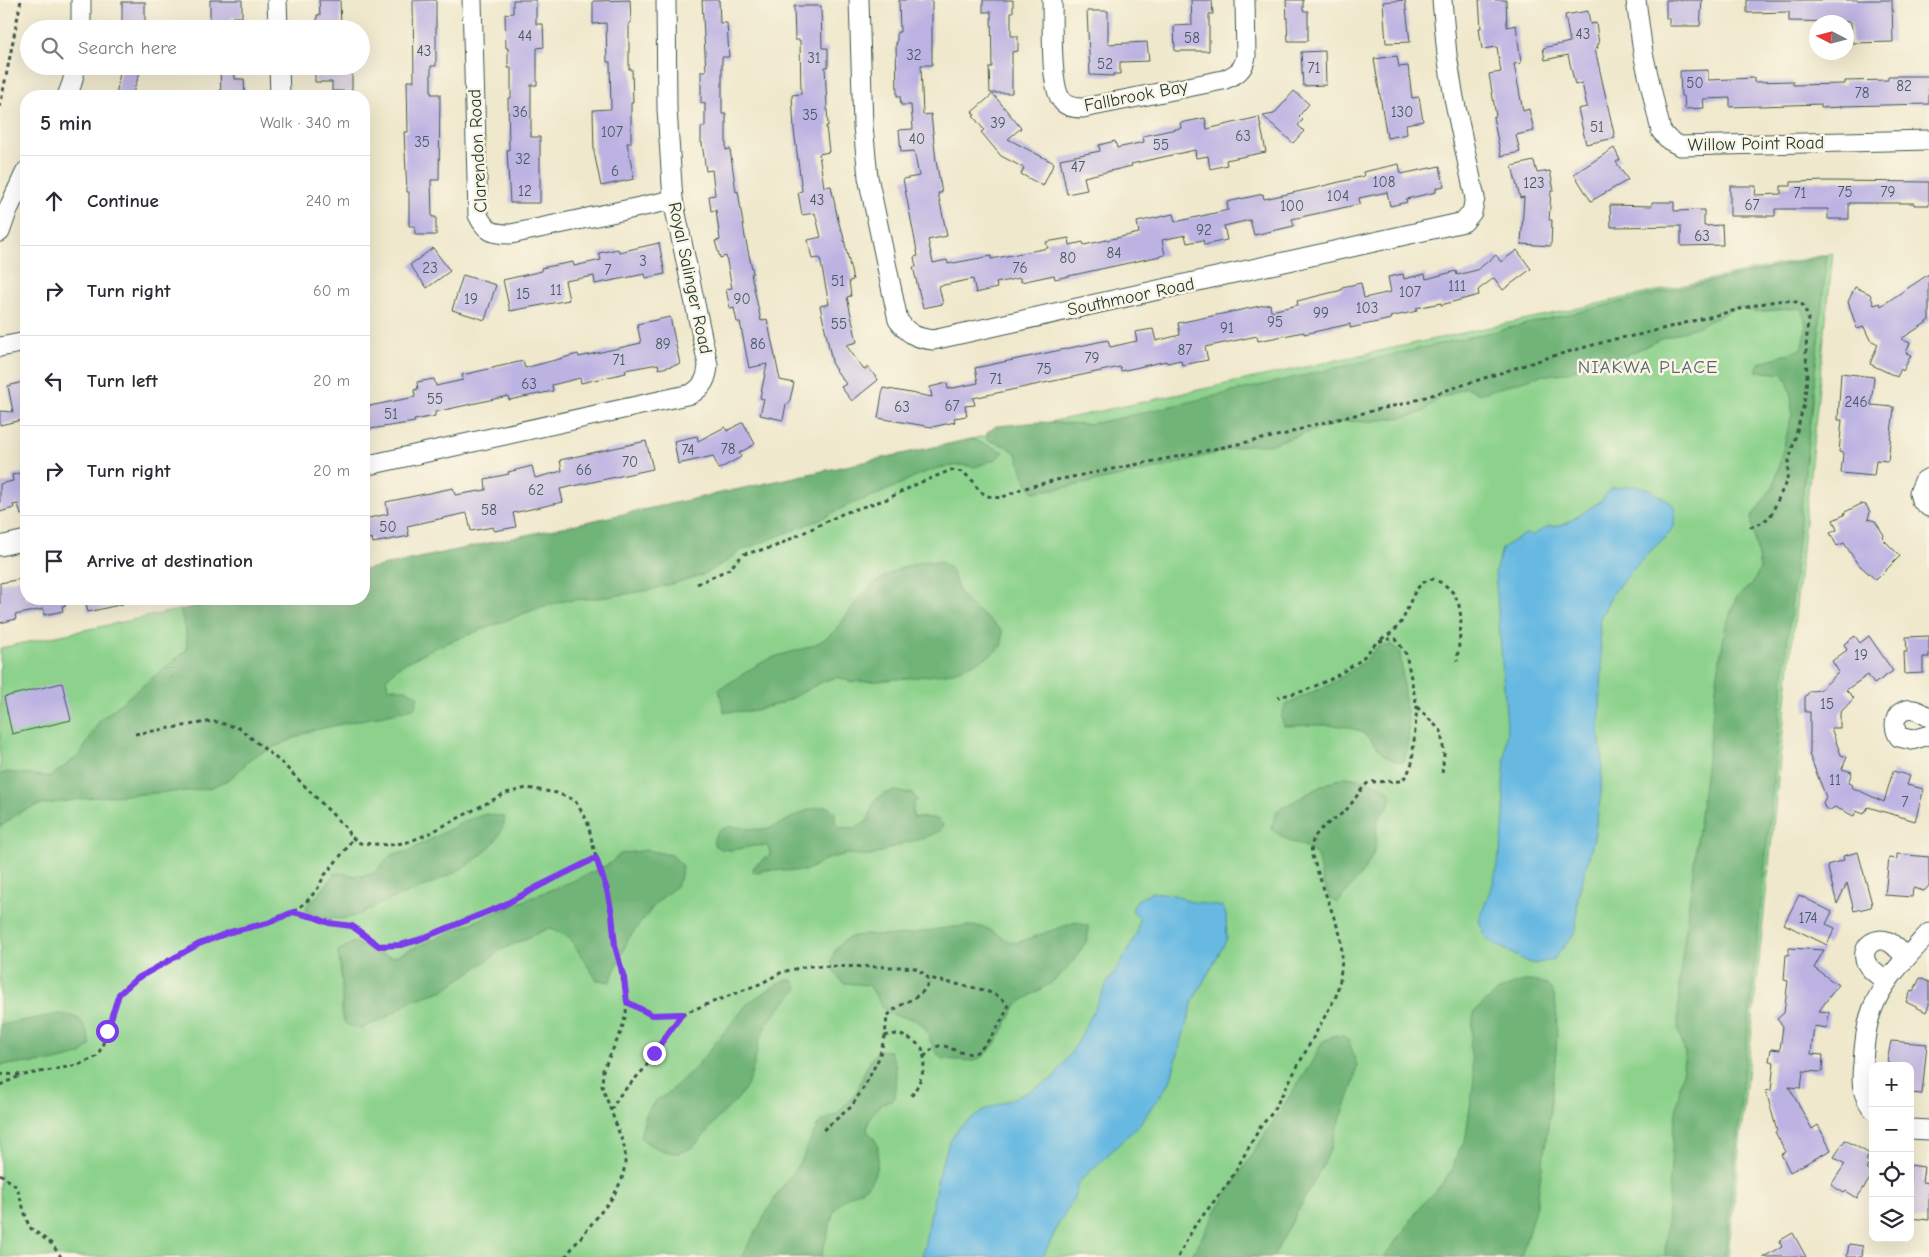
<!DOCTYPE html>
<meta charset="utf-8">
<style>
body{margin:0;font-family:"Comic Neue",sans-serif;background:#f7f7f7;color:#2b2b33}
.controls{position:absolute;right:15px;bottom:15px;display:grid;overflow:hidden;border-radius:10px;box-shadow:0 5px 20px #0002}
.controls button{width:45px;height:45px;display:grid;place-items:center;padding:0;border:0;border-bottom:1px solid #e1e1e2;background:#fff;color:#2b2b33;font:25px sans-serif}
.compass{position:absolute;left:1809px;top:15px;width:45px;height:45px;border-radius:50%;background:#fff;box-shadow:0 5px 20px #0002;rotate:276deg}
.stop{position:absolute;width:15px;height:15px;margin:-11px;border:4px solid #7c3aed;border-radius:50%;background:#fff}
.stop.end{background:#7c3aed;border-color:#fff;box-shadow:0 1px 5px #0008}
.list{margin:0;padding:0;list-style:none}
h2{display:flex;justify-content:space-between;align-items:center;height:65px;margin:0;padding:0 20px;font-size:21px}
h2 small{font-size:16px;font-weight:400;color:#7c7c81}
.list li{display:grid;grid-template-columns:32px 1fr auto;gap:15px;align-items:center;box-sizing:border-box;height:90px;padding:0 20px;border-top:1px solid #e1e1e2}
.list b{display:block;font-size:19px;white-space:nowrap}
.list em{font-size:16px;font-style:normal;color:#7c7c81}
.icon{flex:none;width:28px;height:28px;fill:none;stroke:currentColor;stroke-width:2;stroke-linecap:round;stroke-linejoin:round}
.map{position:relative;flex:none;width:1929px;height:1257px;overflow:hidden}
.search{position:absolute;background:#fff;box-shadow:0 5px 20px #0002;left:20px;top:20px;width:350px;height:55px;display:flex;align-items:center;gap:12px;box-sizing:border-box;padding:0 18px;border-radius:28px;color:#7c7c81;font-size:19px}
.panel{position:absolute;background:#fff;box-shadow:0 5px 20px #0002;left:20px;top:90px;width:350px;height:515px;border-radius:20px}
.map>svg:first-child{display:block}
.green{fill:#8cd28c;stroke:#568860}
.forest{fill:#71b478;stroke:#487856}
.water{fill:#67b9e2;stroke:#437b8b}
.building{fill:#bdb3e3}
.lines{fill:none;stroke-linecap:round;stroke-linejoin:round}
.minor-casing{stroke:#3e574b;stroke-width:21}
.path{stroke:#3e574b;stroke-width:3;stroke-dasharray:4 4;stroke-linecap:butt}
.minor{stroke:#fff;stroke-width:19}
.route{stroke:#7c3aed;stroke-width:6}
.labels{text-anchor:middle;dominant-baseline:central;stroke-width:5;stroke-linejoin:round;paint-order:stroke}
.number-label{font-size:15px;fill:#465a60}
.street-label{font-size:18px;fill:#1f3d34;stroke:#fcf5e5}
.neighbourhood-label{font-size:19px;letter-spacing:1px;fill:#566671;stroke:#fcf5e5}
</style>
<div class="map">
<svg width="1929" height="1257" viewBox="0 0 1929 1257">
<rect width="100%" height="100%" fill="#fcf5e5"/>
<filter id="ink" filterUnits="userSpaceOnUse"><feTurbulence type="fractalNoise" baseFrequency=".02" numOctaves="2"/><feDisplacementMap in="SourceGraphic" scale="10" xChannelSelector="R" yChannelSelector="G"/><feConvolveMatrix kernelMatrix="1 2 1 2 8 2 1 2 1" color-interpolation-filters="sRGB"/></filter>
<filter id="wash" filterUnits="userSpaceOnUse"><feTurbulence type="fractalNoise" baseFrequency=".0096" numOctaves="4" result="noise"/><feDisplacementMap in="SourceGraphic" scale="20" xChannelSelector="R" yChannelSelector="G"/><feGaussianBlur stdDeviation="1.12" result="paint"/><feColorMatrix in="noise" values="0 0 0 0 0 0 0 0 0 0 0 0 0 0 0 0 0 1.4 0 .05"/><feComposite in="paint" operator="in"/></filter>
<g filter="url(#wash)">
<rect width="100%" height="100%" fill="#efe8cc"/>
<!-- green -->
<polygon class="green" points="1833,253 1728,1257 0,1257 0,648 230,599 364,599 364,570"/>
<!-- forest -->
<g class="forest">
<path d="M 1827,256 L 1725,1257 L 1665,1257 L 1673,1133 L 1685,1053 L 1678,1028 L 1679,982 L 1718,672 L 1725,629 L 1736,598 L 1753,583 L 1760,569 L 1751,518 L 1774,485 L 1792,414 L 1791,392 L 1784,374 L 1756,371 L 1759,363 L 1800,350 C 1807,340 1808,318 1801,308 L 1755,312 L 1738,307 L 1699,326 L 1661,339 L 1612,362 L 1601,360 L 1565,373 L 1539,376 L 1479,394 L 1467,387 L 1437,400 L 1423,412 L 1411,416 L 1366,422 L 1345,421 L 1268,445 L 1246,445 L 1156,469 L 1068,487 L 1033,492 L 1024,477 L 1017,454 L 1006,446 L 987,440 L 987,433 L 996,426 L 1040,422 L 1089,424 L 1111,420 L 1664,292 Z"/>
<polygon points="972,439 1004,452 996,459 975,467 960,465 938,468 918,475 886,491 846,506 821,519 738,552 724,563 700,576 650,590 607,597 564,601 541,607 434,648 398,667 386,679 388,687 407,690 418,696 415,707 407,710 310,731 253,757 230,779 210,788 188,791 95,797 39,805 20,812 0,827 0,774 8,772 50,777 80,755 100,720 187,650 186,631 180,610 230,599 364,599 364,570"/>
<path d="M 925,561 C 931,562 940,561 945,564 C 955,571 954,581 959,591 C 968,608 989,617 1002,631 L 1002,645 L 991,655 L 962,669 L 946,674 L 878,681 L 851,682 L 838,677 L 824,681 L 782,703 L 752,711 L 724,712 L 719,689 C 737,679 754,665 772,658 C 789,651 807,650 823,640 C 836,632 844,619 853,606 C 871,581 895,568 925,561 Z"/>
<path d="M 1393,645 L 1400,652 C 1402,665 1402,678 1404,692 C 1407,716 1413,738 1403,762 C 1378,760 1378,739 1357,730 C 1339,722 1305,726 1284,726 L 1281,717 L 1286,704 L 1331,684 L 1363,663 L 1377,647 Z"/>
<path d="M 1345,777 C 1357,778 1398,785 1391,801 C 1388,809 1380,813 1378,821 C 1375,830 1377,839 1375,848 C 1370,869 1350,885 1338,903 L 1330,899 L 1322,879 L 1317,855 L 1302,845 L 1291,842 L 1271,829 L 1277,811 L 1321,786 Z"/>
<path d="M 894,791 L 913,794 L 917,800 L 913,805 L 913,817 C 925,819 934,814 943,824 L 941,830 L 925,838 L 904,843 L 871,856 L 848,854 L 829,858 L 805,871 L 765,870 L 759,873 L 753,872 L 754,866 L 769,856 L 770,851 L 767,846 C 747,843 730,857 714,845 C 713,839 715,832 722,829 C 733,823 751,831 764,829 C 787,825 804,805 829,807 L 835,813 L 835,821 L 839,827 L 854,828 L 860,826 L 868,820 L 875,800 L 886,793 Z"/>
<path d="M 486,814 L 505,817 C 500,864 418,888 382,903 C 370,908 360,916 347,918 C 332,921 320,915 306,911 L 307,905 L 320,893 L 334,874 L 340,873 L 356,876 L 369,875 L 375,872 L 391,855 L 409,851 L 465,821 Z"/>
<polygon points="646,850 672,855 682,865 680,880 675,887 656,903 628,939 610,982 597,980 569,937 549,928 503,949 444,990 411,1001 382,1020 361,1028 352,1027 345,1023 342,1016 342,983 338,951 354,942 376,953 393,957 523,901 573,881 609,864 620,854"/>
<path d="M 1076,922 L 1088,926 L 1088,939 L 1069,967 L 1051,983 L 1017,1004 L 997,1041 L 984,1056 L 974,1061 L 942,1059 C 930,1049 930,1031 920,1023 C 912,1016 899,1018 890,1013 C 881,1009 875,993 869,985 L 843,983 C 835,974 828,965 834,953 C 846,926 879,938 902,935 C 926,932 960,923 982,927 C 994,929 1003,941 1016,943 Z"/>
<path d="M 786,980 L 793,980 L 798,989 C 786,1002 771,1015 764,1030 C 755,1047 756,1068 747,1085 C 740,1099 728,1108 717,1119 C 700,1139 689,1162 659,1149 C 652,1146 646,1143 640,1137 L 646,1114 L 655,1101 L 667,1094 L 695,1068 L 748,1003 L 779,983 Z"/>
<path d="M 1525,981 C 1536,981 1546,981 1552,991 C 1567,1016 1543,1160 1538,1195 C 1534,1216 1527,1236 1521,1257 L 1384,1257 L 1405,1229 L 1422,1204 L 1442,1184 L 1453,1168 L 1458,1151 L 1465,1142 L 1474,1080 L 1470,1047 L 1474,1012 C 1489,998 1504,984 1525,981 Z"/>
<path d="M 58,1014 C 83,1016 84,1022 91,1045 L 80,1055 L 52,1062 L 0,1065 L 0,1025 Z"/>
<polygon points="1335,1035 1343,1036 1349,1041 1357,1066 1354,1082 1327,1157 1273,1257 1191,1257 1216,1211 1311,1063 1322,1042"/>
<path d="M 877,1050 L 890,1051 L 896,1066 L 895,1098 C 878,1104 869,1113 867,1131 C 877,1139 879,1147 878,1159 C 873,1199 851,1185 834,1211 L 821,1257 L 741,1257 L 778,1193 L 803,1158 L 811,1138 L 819,1123 L 837,1114 L 857,1092 L 866,1068 Z"/>
</g>
<!-- water -->
<g class="water">
<polygon points="1634,486 1647,488 1674,505 1675,513 1674,526 1666,537 1648,553 1614,591 1599,620 1602,669 1599,732 1602,760 1601,794 1594,839 1578,896 1576,931 1554,959 1534,964 1522,959 1486,939 1479,920 1494,880 1502,842 1504,812 1503,786 1507,726 1495,572 1502,549 1508,544 1525,534 1533,535 1549,526 1558,526 1567,523 1601,501 1611,488"/>
<polygon points="1152,892 1174,895 1188,901 1223,907 1226,915 1227,939 1193,1001 1170,1082 1139,1125 1079,1182 1073,1200 1059,1223 1043,1257 922,1257 939,1172 949,1143 958,1128 985,1110 1030,1091 1054,1078 1078,1042 1107,983 1126,955 1137,932 1139,918 1132,910 1137,900"/>
</g>
<g id="blocks">
<!-- building -->
<g class="building">
<polygon points="210,0 242,0 242,17 232,17 232,28 210,29"/>
<polygon points="319,0 340,0 341,29 317,29 317,15 320,15"/>
<polygon points="413,0 436,0 436,66 431,66 431,94 440,94 439,180 431,180 432,217 436,217 436,235 415,235 415,226 409,226 409,192 407,192 404,132 408,132 407,81 414,81"/>
<polygon points="513,0 536,0 536,24 543,24 544,47 537,48 537,85 531,85 531,137 540,137 540,203 510,203 507,150 509,150 508,98 511,98 511,68 508,68 508,48 506,48 505,14 513,13"/>
<polygon points="630,0 631,23 629,23 629,69 632,69 633,103 631,103 631,143 627,143 634,179 601,186 594,152 593,110 611,109 610,62 607,62 606,23 593,24 593,1"/>
<polygon points="702,0 719,0 720,23 727,23 729,57 722,57 722,114 726,114 726,150 730,149 736,192 738,191 745,237 753,273 751,274 761,321 767,319 780,380 794,383 789,404 786,404 783,420 760,415 764,399 760,398 767,364 749,368 740,322 737,322 734,308 730,309 726,289 732,288 726,256 720,258 715,241 720,240 716,210 711,211 709,196 715,195 712,170 706,171 702,143 701,143 701,127 705,127 705,103 701,104 701,71 706,71"/>
<polygon points="899,0 932,0 932,65 921,65 923,115 931,114 936,161 942,193 938,193 947,236 928,240 933,263 947,260 948,264 991,256 991,259 1048,248 1046,242 1069,238 1070,245 1083,242 1084,245 1139,233 1137,222 1173,214 1175,222 1228,210 1227,202 1263,194 1264,199 1315,188 1364,176 1363,172 1399,164 1401,174 1440,166 1444,186 1436,188 1436,192 1406,199 1407,202 1390,206 1387,192 1359,198 1360,204 1292,219 1294,226 1254,235 1250,220 1224,226 1227,240 1204,245 1203,240 1187,243 1185,235 1162,240 1165,255 1055,279 1054,275 1021,282 1020,278 996,283 997,288 976,293 973,279 939,286 943,304 923,308 913,267 916,267 914,257 918,256 903,179 919,176 914,151 901,152 899,130 913,129 911,105 901,105 900,96 897,96 896,43 897,43 897,32 900,32"/>
<polygon points="983,0 1013,0 1013,12 1011,12 1011,36 1018,36 1018,51 1012,52 1012,93 990,93 989,67 992,67 991,12 983,12"/>
<polygon points="1191,0 1212,0 1213,14 1209,14 1209,51 1175,51 1174,26 1192,25"/>
<polygon points="1286,0 1303,0 1303,11 1308,11 1308,41 1288,41"/>
<polygon points="1405,0 1410,42 1386,43 1383,2"/>
<polygon points="1479,0 1506,0 1507,27 1516,25 1521,63 1514,64 1523,111 1529,109 1534,131 1516,135 1520,152 1501,156 1493,117 1496,116 1489,74 1501,72 1497,47 1482,49 1479,28 1481,28"/>
<polygon points="1666,0 1702,0 1700,26 1669,26 1669,18 1666,18"/>
<polygon points="1747,0 1892,0 1893,42 1852,43 1851,22 1789,21 1789,12 1747,13"/>
<rect x="122" y="2" width="23" height="27"/>
<polygon points="794,6 821,6 822,48 828,48 828,67 825,67 828,126 826,126 829,152 819,154 824,187 831,186 838,220 841,230 842,230 853,280 849,281 851,296 847,297 857,342 846,345 864,370 868,367 878,380 852,401 841,387 846,384 833,366 820,306 829,304 820,258 812,259 808,240 821,237 815,213 802,215 798,192 802,191 794,130 792,95 801,94 800,40 795,40"/>
<polygon points="1087,11 1108,11 1108,44 1147,42 1149,61 1120,62 1120,74 1113,74 1113,76 1090,75"/>
<polygon points="1588,11 1590,24 1596,23 1599,44 1597,45 1598,48 1595,49 1615,138 1586,144 1578,109 1587,107 1582,83 1575,85 1568,55 1545,60 1543,48 1570,42 1565,15"/>
<polygon points="1325,51 1326,85 1303,86 1301,52"/>
<polygon points="1397,56 1399,67 1408,66 1412,98 1419,97 1423,121 1406,124 1407,134 1387,138 1374,59"/>
<polygon points="121,66 142,66 132,96 116,96"/>
<polygon points="220,66 234,66 235,79 244,79 245,96 221,96"/>
<polygon points="315,66 352,66 352,91 332,91 332,82 315,82"/>
<polygon points="1708,70 1708,80 1754,78 1754,82 1793,81 1793,85 1845,84 1845,81 1888,80 1888,76 1929,76 1929,104 1841,106 1841,107 1821,108 1821,104 1730,107 1730,98 1703,99 1704,108 1685,109 1684,96 1681,96 1680,71"/>
<polygon points="1294,91 1309,104 1299,116 1303,120 1298,125 1304,131 1293,143 1263,116 1274,114"/>
<polygon points="993,94 1021,128 1008,139 1054,163 1043,186 1021,174 1024,168 1001,156 981,132 984,130 973,116 975,115 972,112"/>
<polygon points="1259,117 1266,152 1226,160 1227,165 1210,169 1208,156 1196,158 1195,150 1131,164 1132,166 1084,177 1087,190 1067,194 1060,159 1100,151 1099,145 1115,141 1117,148 1144,142 1143,136 1181,128 1180,123 1205,118 1207,129"/>
<polygon points="1614,148 1620,160 1616,162 1628,180 1591,201 1574,174"/>
<polygon points="1534,161 1537,173 1550,171 1554,191 1551,191 1549,220 1552,220 1551,246 1521,244 1524,197 1520,198 1512,166"/>
<polygon points="1828,181 1929,182 1929,205 1914,205 1914,203 1849,203 1849,219 1828,219 1828,209 1775,209 1775,216 1730,216 1730,186 1756,186 1755,195 1781,194 1781,186 1791,186 1791,182"/>
<polygon points="1652,202 1674,202 1674,211 1704,210 1704,226 1722,225 1723,245 1681,246 1681,226 1611,227 1610,205 1652,206"/>
<polygon points="659,243 665,274 646,278 645,274 595,284 594,276 565,281 569,300 510,311 503,280 542,271 541,268 573,262 574,266 601,260 599,253 618,249 619,252"/>
<polygon points="433,248 450,271 427,288 410,265"/>
<polygon points="1517,250 1531,269 1503,290 1494,278 1478,290 1479,295 1441,305 1441,303 1416,308 1417,311 1390,317 1391,319 1350,328 1350,324 1304,334 1304,332 1258,341 1257,336 1205,347 1208,360 1182,365 1181,360 1167,363 1166,361 1121,371 1120,367 973,398 975,405 965,406 967,416 954,418 955,422 932,427 878,418 883,388 932,397 930,387 947,383 948,389 978,383 975,368 1108,340 1110,347 1137,341 1135,332 1153,329 1156,341 1180,335 1178,323 1270,304 1271,311 1298,305 1297,301 1342,290 1342,287 1361,283 1364,298 1391,292 1388,277 1403,274 1404,279 1425,274 1426,279 1456,271 1457,275 1477,270 1496,255 1501,262"/>
<polygon points="1929,274 1929,321 1901,339 1910,343 1906,353 1911,355 1903,371 1901,369 1897,377 1870,364 1878,344 1870,340 1864,327 1857,329 1848,302 1855,287 1870,294 1874,305 1880,303 1881,306"/>
<polygon points="463,275 496,285 485,320 452,310"/>
<polygon points="670,317 680,364 659,369 658,364 625,370 626,373 581,383 580,378 552,385 553,391 509,400 508,396 435,412 435,416 414,420 415,422 364,430 364,407 415,397 414,390 418,389 417,382 434,379 436,386 463,380 462,375 523,361 525,368 578,354 579,357 641,343 637,324"/>
<polygon points="1841,373 1874,377 1871,405 1894,407 1888,461 1876,460 1874,476 1841,473 1843,453 1839,452 1842,420 1838,420"/>
<polygon points="26,381 26,419 0,425 0,411 13,412 8,386"/>
<polygon points="743,422 755,444 739,453 741,457 719,469 713,456 678,464 674,441 697,436 698,441 725,427 727,431"/>
<polygon points="646,441 653,469 560,489 563,502 513,513 516,527 494,531 493,527 471,531 467,513 407,526 409,536 373,543 372,538 364,540 364,519 388,514 386,502 453,488 455,495 486,490 485,479 509,474 508,472 532,466 535,478 562,471 560,460"/>
<polygon points="26,472 26,514 21,515 18,504 13,505 14,508 0,512 0,484 13,481 12,475"/>
<polygon points="1861,504 1866,505 1870,512 1868,519 1875,521 1884,535 1883,539 1900,556 1876,580 1857,563 1844,543 1837,546 1830,533 1837,530 1833,520 1844,515 1845,512"/>
<polygon points="26,578 26,599 66,599 66,605 62,606 63,611 44,615 43,609 15,615 16,619 0,623 0,583"/>
<polygon points="85,599 122,599 123,604 88,612"/>
<polygon points="1855,636 1860,643 1869,636 1893,671 1874,684 1868,675 1846,690 1854,698 1840,713 1840,728 1831,728 1841,755 1847,757 1842,769 1852,772 1848,783 1852,785 1851,787 1884,802 1893,771 1910,776 1907,785 1924,789 1915,821 1868,807 1864,814 1856,811 1854,816 1835,807 1830,810 1825,808 1823,803 1826,797 1809,754 1810,754 1810,712 1805,712 1805,697 1810,691 1820,690 1839,672 1832,661 1847,650 1844,644"/>
<polygon points="1929,636 1929,657 1923,657 1923,673 1905,674 1904,652 1907,652 1906,637"/>
<polygon points="62,683 71,720 12,734 4,697"/>
<polygon points="1858,852 1872,904 1871,907 1854,911 1847,883 1837,904 1827,865 1844,860 1843,856"/>
<polygon points="1897,854 1929,857 1929,886 1924,891 1913,888 1912,897 1885,895 1889,858 1897,859"/>
<polygon points="1799,895 1832,912 1826,924 1835,928 1827,945 1784,924"/>
<polygon points="1789,948 1824,950 1814,968 1838,985 1819,1011 1829,1012 1827,1028 1814,1026 1811,1054 1823,1055 1822,1072 1803,1071 1801,1088 1789,1087 1812,1129 1818,1125 1831,1150 1790,1172 1781,1154 1786,1152 1775,1132 1777,1131 1766,1091 1771,1090 1774,1062 1769,1061 1771,1049 1780,1050 1783,1026 1777,1019 1784,1013 1788,981 1784,980 1786,955 1789,955"/>
<polygon points="1920,978 1929,982 1929,1005 1926,1012 1906,1002 1911,991 1913,992"/>
<polygon points="1891,1041 1927,1044 1922,1094 1910,1093 1910,1066 1890,1066 1890,1063 1887,1062"/>
<polygon points="1845,1140 1870,1154 1866,1160 1870,1163 1866,1169 1873,1174 1857,1198 1846,1191 1844,1193 1831,1185 1845,1164 1834,1157"/>
<polygon points="1910,1165 1924,1167 1922,1182 1929,1183 1929,1220 1910,1218"/>
<polygon points="1793,1233 1806,1257 1763,1257 1782,1247 1779,1241"/>
<polygon points="1849,1244 1863,1246 1862,1257 1847,1257"/>
</g>
</g>
</g>
<g filter="url(#ink)">
<use href="#blocks" fill-opacity="0" stroke="#3e574b" stroke-width="1"/>
<g class="lines">
<defs>
<g id="minor">
<polyline points="81,0 81,29"/>
<polyline points="277,0 278,29"/>
<path d="M 472,0 L 478,215 C 486,232 493,234 511,234 L 673,200"/>
<path d="M 859,0 L 863,126 L 868,177 L 898,320 C 908,334 916,338 933,340 L 1464,222 L 1472,212 L 1475,198 L 1454,98 L 1447,55 L 1442,0"/>
<path d="M 1052,0 C 1053,21 1049,86 1062,101 C 1067,107 1075,108 1083,108 L 1223,80 C 1236,75 1244,70 1246,56 L 1245,0"/>
<polyline points="1636,0 1643,53 1661,131 1669,140 1680,146 1929,140"/>
<polyline points="279,66 280,96"/>
<polyline points="67,96 72,83 76,66"/>
<polyline points="0,232 7,212 26,171"/>
<polyline points="0,347 26,342"/>
<path d="M 364,466 L 691,394 C 703,387 707,379 708,365 L 673,200 L 667,109 L 666,0"/>
<polyline points="1929,478 1924,481 1919,493 1921,500 1929,507"/>
<polyline points="0,546 26,540"/>
<path d="M 1929,717 C 1925,715 1919,711 1914,710 C 1897,707 1890,723 1899,737 L 1912,740 L 1929,735"/>
<path d="M 1887,982 C 1880,976 1867,969 1865,959 C 1862,945 1877,936 1889,942 C 1895,945 1901,953 1907,957"/>
<path d="M 1873,1109 C 1861,1095 1861,1080 1863,1063 C 1864,1045 1866,1026 1872,1010 C 1883,980 1908,956 1929,933"/>
<polyline points="1910,1129 1929,1130"/>
</g>
</defs>
<!-- minor casing -->
<use href="#minor" class="minor-casing"/>
<!-- path -->
<g class="path">
<polyline points="0,107 21,0"/>
<path d="M 697,584 L 729,569 L 744,554 L 774,547 L 844,513 L 887,499 L 917,484 L 951,470 L 963,472 L 975,483 L 978,490 L 987,496 L 1001,498 L 1021,489 L 1056,480 L 1180,456 L 1286,434 L 1313,425 L 1410,402 L 1553,356 L 1615,339 L 1638,335 L 1756,305 C 1771,302 1791,296 1804,306 L 1808,318 L 1806,349 L 1807,378 L 1804,404 L 1789,461 L 1787,480 L 1770,517 L 1759,524 L 1747,528"/>
<path d="M 1381,639 C 1387,636 1393,632 1397,628 C 1410,614 1410,582 1433,579 C 1471,593 1460,629 1457,661"/>
<polyline points="1417,707 1441,731 1444,754 1442,775"/>
<polyline points="135,734 213,721 239,728 283,764 346,828 350,836 360,843 390,845 408,842 428,834 506,793 527,788 557,793 572,799 575,801 587,820 596,858 607,890 612,914 615,946 627,999 626,1014 621,1032 603,1070 602,1086 625,1149 625,1165 622,1179 613,1197 565,1257"/>
<polyline points="294,912 309,899 318,888 324,876 346,849 352,839"/>
<polyline points="627,1002 652,1015 682,1014"/>
<path d="M 885,1036 C 898,1031 912,1038 922,1048 C 928,1066 920,1084 910,1098"/>
<path d="M 924,1057 C 946,1032 950,1057 974,1053 C 985,1051 1004,1017 1008,1007 C 997,985 949,986 928,977"/>
<polyline points="0,1074 24,1075 78,1065 96,1057 102,1047 111,1015 119,994 136,979 161,964 199,944 230,932 268,923 293,912 313,917 329,923 352,926 379,945 401,945 419,940 504,905 596,858"/>
<polyline points="0,1085 22,1075"/>
<path d="M 611,1110 L 620,1095 L 645,1068 L 663,1039 L 682,1014 L 762,983 L 782,972 L 808,966 L 900,967 L 915,968 L 926,975 C 936,996 897,1001 887,1017 L 885,1036 L 879,1058 L 864,1087 L 851,1107 L 822,1131"/>
<polyline points="0,1174 17,1187 29,1227 52,1244 61,1257"/>
<path d="M 1178,1257 L 1194,1227 L 1229,1182 L 1261,1126 L 1272,1113 L 1336,996 L 1340,980 L 1342,959 L 1341,937 L 1312,856 C 1307,830 1333,823 1347,809 C 1355,800 1360,789 1369,782 L 1401,781 L 1407,775 L 1412,763 L 1417,707 L 1406,654 L 1396,639 L 1389,639 L 1377,642 L 1361,660 L 1333,678 L 1304,691 L 1278,697"/>
</g>
<!-- minor -->
<use href="#minor" class="minor"/>
</g>
</g>
<g class="lines" filter="url(#ink)">
<!-- route -->
<polyline class="route" points="107,1031 119,994 136,979 199,944 230,932 268,923 293,912 314,917 329,923 352,926 379,946 401,945 418,940 504,905 539,886 596,858 607,890 612,914 615,946 624,978 627,1002 652,1015 682,1014 654,1053"/>
</g>
<g class="labels">
<!-- number labels -->
<g class="number-label">
<text x="1583" y="34">43</text>
<text x="525" y="36">44</text>
<text x="1192" y="38">58</text>
<text x="424" y="51">43</text>
<text x="914" y="55">32</text>
<text x="814" y="58">31</text>
<text x="1105" y="64">52</text>
<text x="1314" y="68">71</text>
<text x="1695" y="83">50</text>
<text x="1904" y="86">82</text>
<text x="1862" y="93">78</text>
<text x="520" y="112">36</text>
<text x="1402" y="112">130</text>
<text x="810" y="115">35</text>
<text x="998" y="123">39</text>
<text x="1597" y="127">51</text>
<text x="612" y="132">107</text>
<text x="1243" y="136">63</text>
<text x="917" y="139">40</text>
<text x="422" y="142">35</text>
<text x="1161" y="145">55</text>
<text x="523" y="159">32</text>
<text x="1078" y="167">47</text>
<text x="615" y="171">6</text>
<text x="1384" y="182">108</text>
<text x="1534" y="183">123</text>
<text x="525" y="191">12</text>
<text x="1845" y="192">75</text>
<text x="1888" y="192">79</text>
<text x="1800" y="193">71</text>
<text x="1338" y="196">104</text>
<text x="817" y="200">43</text>
<text x="1752" y="205">67</text>
<text x="1292" y="206">100</text>
<text x="1204" y="230">92</text>
<text x="1702" y="236">63</text>
<text x="1114" y="253">84</text>
<text x="1068" y="258">80</text>
<text x="643" y="261">3</text>
<text x="430" y="268">23</text>
<text x="1020" y="268">76</text>
<text x="608" y="270">7</text>
<text x="838" y="281">51</text>
<text x="1457" y="286">111</text>
<text x="556" y="290">11</text>
<text x="1410" y="292">107</text>
<text x="523" y="294">15</text>
<text x="471" y="299">19</text>
<text x="742" y="299">90</text>
<text x="1367" y="308">103</text>
<text x="1321" y="313">99</text>
<text x="1275" y="322">95</text>
<text x="839" y="324">55</text>
<text x="1227" y="328">91</text>
<text x="663" y="344">89</text>
<text x="758" y="344">86</text>
<text x="1185" y="350">87</text>
<text x="1092" y="358">79</text>
<text x="619" y="360">71</text>
<text x="1044" y="369">75</text>
<text x="996" y="379">71</text>
<text x="529" y="384">63</text>
<text x="435" y="399">55</text>
<text x="1856" y="402">246</text>
<text x="952" y="406">67</text>
<text x="902" y="407">63</text>
<text x="391" y="414">51</text>
<text x="728" y="449">78</text>
<text x="688" y="450">74</text>
<text x="630" y="462">70</text>
<text x="584" y="470">66</text>
<text x="536" y="490">62</text>
<text x="489" y="510">58</text>
<text x="388" y="527">50</text>
<text x="1861" y="655">19</text>
<text x="1827" y="704">15</text>
<text x="1835" y="780">11</text>
<text x="1905" y="802">7</text>
<text x="1808" y="918">174</text>
</g>
<!-- street labels -->
<g class="street-label">
<text transform="translate(1136 96) rotate(-11)">Fallbrook Bay</text>
<text transform="translate(1756 144) rotate(-1)">Willow Point Road</text>
<text transform="translate(478 151) rotate(-93)">Clarendon Road</text>
<text transform="translate(690 278) rotate(78)">Royal Salinger Road</text>
<text transform="translate(1131 297) rotate(-12)">Southmoor Road</text>
</g>
<!-- neighbourhood labels -->
<g class="neighbourhood-label">
<text x="1648" y="367">NIAKWA PLACE</text>
</g>
</g>
</svg>
<div class="controls">
<button>+</button>
<button>−</button>
<button><svg class="icon" aria-label="locate" viewBox="0 0 24 24"><circle cx="12" cy="12" r="6"/><path d="M12 2v4M12 18v4M2 12h4M18 12h4"/></svg></button>
<button><svg class="icon" aria-label="layers" viewBox="0 0 24 24"><path d="M12 4l9 5-9 5-9-5zM3 14l9 5 9-5"/></svg></button>
</div>
<svg class="compass" viewBox="-18 -18 36 36"><path d="M0-13l5 13h-10z" fill="#e53935"/><path d="M0 13l5-13h-10z" fill="#7c7c81"/></svg>
<div class="stop" style="left:107px;top:1031px"></div>
<div class="stop end" style="left:654px;top:1053px"></div>
<div class="search"><svg class="icon" aria-label="search" viewBox="0 0 24 24"><circle cx="10" cy="10" r="6"/><path d="M15 15l6 6"/></svg>Search here</div>
<section class="panel">
<h2>5 min<small>Walk · 340 m</small></h2>
<ul class="list">
<li><svg class="icon" aria-label="ahead" viewBox="0 0 24 24"><path d="M12 20V5M6 11l6-6 6 6"/></svg><div><b>Continue</b></div><em>240 m</em></li>
<li><svg class="icon" aria-label="right" viewBox="0 0 24 24"><path d="M7 20v-9h11M14 6l5 5-5 5"/></svg><div><b>Turn right</b></div><em>60 m</em></li>
<li><svg class="icon" aria-label="left" viewBox="0 0 24 24"><path d="M17 20v-9H6M10 6l-5 5 5 5"/></svg><div><b>Turn left</b></div><em>20 m</em></li>
<li><svg class="icon" aria-label="right" viewBox="0 0 24 24"><path d="M7 20v-9h11M14 6l5 5-5 5"/></svg><div><b>Turn right</b></div><em>20 m</em></li>
<li><svg class="icon" aria-label="arrive" viewBox="0 0 24 24"><path d="M6 21V4h12l-3 4 3 4H6"/></svg><div><b>Arrive at destination</b></div></li>
</ul>
</section>
</div>
